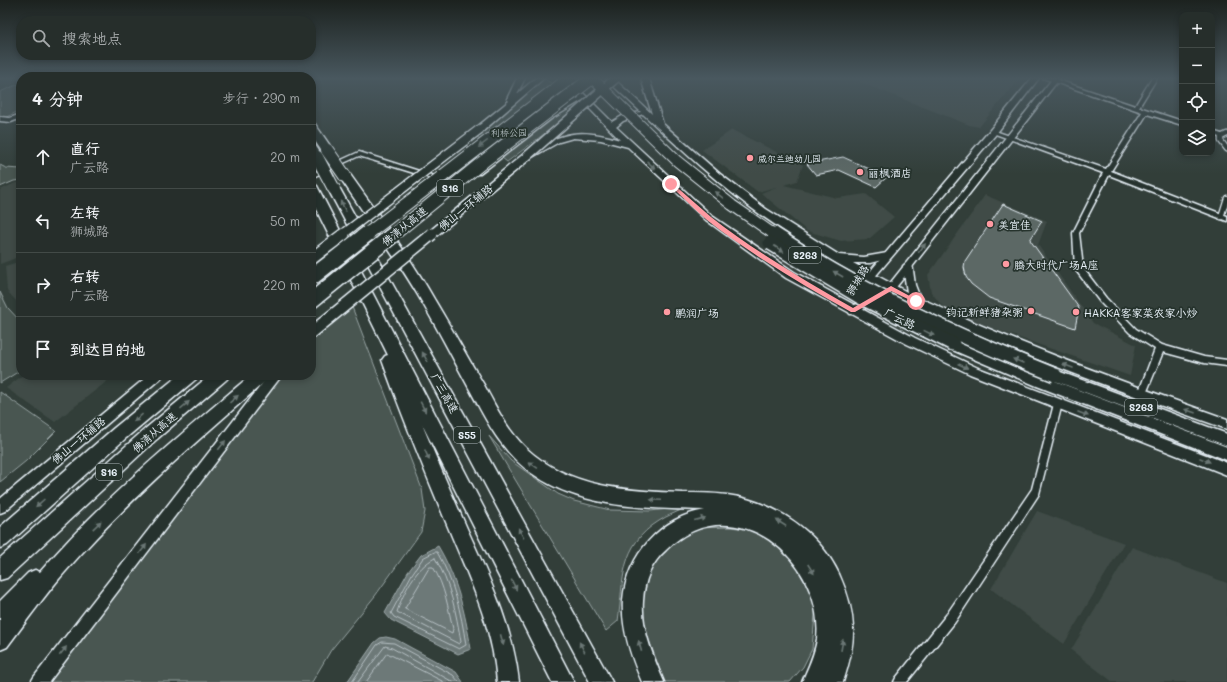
<!DOCTYPE html>
<html lang="zh">
<meta charset="utf-8">
<style>
body{margin:0;font-family:Mali,"LXGW WenKai TC",sans-serif;background:#323a37;color:#f1f3f6}
.controls{position:absolute;right:12px;top:12px;display:grid;overflow:hidden;border-radius:8px;box-shadow:0 2px 6px #0003}
.controls button{width:36px;height:36px;display:grid;place-items:center;padding:0;border:0;border-bottom:1px solid #424a47;background:#262e2b;color:#f1f3f6;font:20px sans-serif}
.stop{position:absolute;width:12px;height:12px;margin:-9px;border:3px solid #ff9aa2;border-radius:50%;background:#fff}
.stop.end{background:#ff9aa2;border-color:#fff;box-shadow:0 1px 4px #0008}
.list{margin:0;padding:0;list-style:none}
h2{display:flex;justify-content:space-between;align-items:center;height:52px;margin:0;padding:0 16px;font-size:17px}
h2 small{font-size:13px;font-weight:400;color:#a4a8a9}
.list li{display:grid;grid-template-columns:26px 1fr auto;gap:12px;align-items:center;box-sizing:border-box;height:64px;padding:0 16px;border-top:1px solid #424a47}
.list b{display:block;font-size:15px;white-space:nowrap}
.list p{margin:0;font-size:13px;white-space:nowrap;color:#a4a8a9}
.list em{font-size:13px;font-style:normal;color:#a4a8a9}
.icon{flex:none;width:22px;height:22px;fill:none;stroke:currentColor;stroke-width:2;stroke-linecap:round;stroke-linejoin:round}
.map{position:relative;flex:none;width:1227px;height:682px;overflow:hidden}
.search{position:absolute;background:#262e2b;box-shadow:0 2px 6px #0003;left:16px;top:16px;width:300px;height:44px;display:flex;align-items:center;gap:10px;box-sizing:border-box;padding:0 14px;border-radius:16px;color:#a4a8a9;font-size:15px}
.panel{position:absolute;background:#262e2b;box-shadow:0 2px 6px #0003;left:16px;top:72px;width:300px;height:308px;border-radius:16px}
.map>svg:first-child{display:block}
.built{fill:#3f4b46}
.green{fill:#495651;stroke:#98a4a4}
.water{fill:#6d7978;stroke:#9ea9ab}
.lines{fill:none;stroke-linecap:round;stroke-linejoin:round}
.shore{stroke:#b7c1c5;stroke-width:1}
.building{fill:#5c6865;stroke:#e8f1f8}
.pedestrian-casing{stroke:#e8f1f8;stroke-width:7}
.minor-casing{stroke:#e8f1f8;stroke-width:3}
.tertiary-casing{stroke:#e8f1f8;stroke-width:3}
.secondary-casing{stroke:#e8f1f8;stroke-width:3}
.primary-casing{stroke:#e8f1f8;stroke-width:3}
.motorway-casing{stroke:#e8f1f8;stroke-width:3}
.pedestrian{stroke:#26332d;stroke-width:4.5}
.minor{fill:#26332d;fill-rule:evenodd}
.tertiary{fill:#26332d;fill-rule:evenodd}
.secondary{fill:#26332d;fill-rule:evenodd}
.primary{fill:#26332d;fill-rule:evenodd}
.motorway{fill:#26332d;fill-rule:evenodd}
.secondary-bridge-far1-casing{stroke:#e8f1f8;stroke-width:11;stroke-linecap:butt}
.secondary-bridge-casing{stroke:#e8f1f8;stroke-width:14;stroke-linecap:butt}
.primary-bridge-far1-casing{stroke:#e8f1f8;stroke-width:12;stroke-linecap:butt}
.primary-bridge-casing{stroke:#e8f1f8;stroke-width:16;stroke-linecap:butt}
.motorway-bridge-far1-casing{stroke:#e8f1f8;stroke-width:14;stroke-linecap:butt}
.motorway-bridge-casing{stroke:#e8f1f8;stroke-width:18;stroke-linecap:butt}
.secondary-bridge-far1{stroke:#26332d;stroke-width:8}
.secondary-bridge{stroke:#26332d;stroke-width:11}
.primary-bridge-far1{stroke:#26332d;stroke-width:10}
.primary-bridge{stroke:#26332d;stroke-width:13}
.motorway-bridge-far1{stroke:#26332d;stroke-width:12}
.motorway-bridge{stroke:#26332d;stroke-width:15}
.oneway{fill:#6a7674}
.route{fill:#ff9aa2}
.poi-dot{fill:#ff9aa2;stroke:#26332d;stroke-width:1.5}
.labels{text-anchor:middle;dominant-baseline:central;stroke-width:3.5;stroke-linejoin:round;paint-order:stroke}
.far-park-label{font-size:9px;fill:#b0bbbe;stroke:#26332d}
.far-poi-label{font-size:9px;fill:#e8f1f8;stroke:#26332d;text-anchor:start}
.shield{fill:#26332d;stroke:#aeb8bb;stroke-width:1}
.shield-label{font-size:10px;font-weight:bold;fill:#e8f1f8}
.poi-label{font-size:11px;fill:#e8f1f8;stroke:#26332d;text-anchor:start}
.street-label{font-size:11px;fill:#e8f1f8;stroke:#26332d}
</style>
<div class="map">
<svg width="1227" height="682" viewBox="0 0 1227 682">
<rect width="100%" height="100%" fill="#323e39"/>
<filter id="ink" filterUnits="userSpaceOnUse"><feTurbulence type="fractalNoise" baseFrequency=".025" numOctaves="2"/><feDisplacementMap in="SourceGraphic" scale="8" xChannelSelector="R" yChannelSelector="G"/><feConvolveMatrix kernelMatrix="1 2 1 2 8 2 1 2 1" color-interpolation-filters="sRGB"/></filter>
<g filter="url(#ink)">
<!-- built -->
<g class="built">
<polygon points="849,78 1020,78 979,127 969,125"/>
<polygon points="732,130 803,165 797,181 784,185 837,198 866,194 894,217 869,239 841,241 807,231 761,193 776,187 758,192 702,150"/>
<polygon points="15,183 21,183 21,256 0,264 0,190"/>
<polygon points="985,195 1047,221 1038,245 1093,323 1136,345 1130,376 959,317 943,307 931,292 928,275"/>
<polygon points="21,261 21,306 7,291 5,266"/>
<polygon points="23,375 115,375 55,422 6,388"/>
<polygon points="1037,511 1124,543 1064,644 991,589"/>
<polygon points="1132,547 1227,583 1227,682 1113,682 1071,650"/>
</g>
<!-- green -->
<g class="green">
<polygon points="544,79 586,102 507,162 470,132"/>
<polygon points="21,83 21,110 0,120 0,92"/>
<polygon points="0,165 6,168 21,169 21,180 14,181 0,187"/>
<polygon points="0,292 8,308 21,322 21,370 0,383"/>
<polygon points="352,307 422,489 425,511 421,532 375,596 331,650 312,682 49,682 282,375 311,375 311,339"/>
<polygon points="0,392 56,431 26,461 0,482"/>
<path d="M 489,436 L 511,461 L 558,494 L 574,501 L 610,510 L 650,511 L 687,507 C 678,512 668,515 659,521 C 619,546 624,580 618,621 L 606,631 Z"/>
<polygon points="730,527 747,529 770,537 794,562 816,603 812,649 803,667 790,682 664,682 642,620 641,608 649,573 657,558 674,540 693,528"/>
</g>
<!-- water -->
<g class="water">
<path d="M 438,546 C 457,578 465,612 471,649 L 458,654 L 391,620 L 385,613 L 408,572 L 421,555 Z"/>
<polygon points="386,637 395,639 456,672 463,682 347,682 374,643 380,638"/>
</g>
<g class="lines">
<!-- shore -->
<g class="shore">
<path d="M 435,552 L 437,552 C 454,581 461,612 466,645 L 459,649 L 394,617 L 391,613 L 412,574 L 423,558 Z"/>
<path d="M 435,558 C 451,584 456,613 461,642 L 459,644 L 397,612 C 403,593 416,567 435,558 Z"/>
<path d="M 430,567 L 433,567 C 445,586 448,608 453,629 L 452,633 L 405,609 Z"/>
<polyline points="352,682 377,645 382,642 394,643 453,675 459,682"/>
<polyline points="358,682 385,646 392,648 453,682"/>
<polyline points="366,682 387,653 444,682"/>
</g>
</g>
<!-- building -->
<g class="building">
<polygon points="843,157 887,177 876,187 839,170 816,175 807,164"/>
<polygon points="1003,204 1042,221 1030,240 1079,308 1075,328 989,298 971,284 966,277 964,267 965,261"/>
</g>
<g class="lines">
<defs>
<g id="pedestrian">
<polyline points="1227,134 1221,137 1221,141 1227,149"/>
<polyline points="1221,217 1227,198"/>
</g>
<g id="minor">
<polygon points="1043,78 1052,78 1135,106 1152,78 1157,78 1139,107 1182,121 1182,125 1147,114 1111,171 1227,216 1227,221 1109,175 1079,233 1083,268 1106,298 1136,329 1162,345 1204,357 1227,360 1227,366 1204,363 1163,352 1145,396 1142,398 1139,396 1138,394 1155,349 1130,333 1100,302 1075,269 1073,233 1103,173 990,132 991,131 995,131 1106,169 1142,112"/>
<polygon points="582,96 585,98 584,99 551,119 480,174 476,174 476,172 547,117"/>
<polygon points="21,114 21,118 11,122 0,121 0,117 10,118"/>
<polygon points="1212,131 1225,135 1226,136 1223,138 1212,135"/>
<polygon points="359,152 460,184 461,185 458,187 456,186 359,156 311,178 311,174"/>
<polygon points="1058,400 1061,401 1062,404 1039,494 955,622 907,682 894,682 896,678 947,614 1032,489 1054,404 1055,401"/>
</g>
<g id="tertiary">
<polygon points="1032,78 1039,78 996,134 873,279 869,286 863,286 861,284 867,275 990,130"/>
<polygon points="1053,78 1060,78 894,290 856,314 850,314 848,311 850,308 888,286"/>
</g>
<g id="secondary">
<polygon points="517,78 525,78 517,94 536,78 544,78 483,131 477,131 477,127 509,101 507,99"/>
<path d="M 560,78 L 568,78 L 612,122 L 624,115 L 641,112 L 605,78 L 613,78 L 652,114 L 641,78 L 649,78 L 663,124 L 720,174 L 766,209 L 839,255 L 864,257 L 887,253 L 890,254 L 892,256 L 890,258 L 870,263 L 853,263 L 907,292 L 903,266 L 908,262 L 912,263 L 915,285 L 920,298 C 1020,345 1123,382 1227,419 L 1227,429 C 1066,372 901,314 761,215 C 719,185 681,149 643,114 L 623,121 L 616,127 L 712,216 L 794,272 L 915,338 L 978,368 L 1227,463 L 1227,475 L 970,374 L 907,344 L 786,278 L 706,220 L 628,147 L 601,140 L 573,138 L 559,142 L 534,156 L 528,156 L 528,152 C 564,132 580,128 620,140 Z"/>
<polygon points="149,375 163,375 161,378 5,511 0,513 0,499"/>
<polygon points="269,375 282,375 49,682 31,682 34,677"/>
</g>
<g id="primary">
<polygon points="953,339 1047,378 1227,447 1227,460 1037,386 948,348 946,344 948,340"/>
<polygon points="1055,370 1227,434 1227,446 1050,379 1048,375 1050,371"/>
</g>
<g id="motorway">
<polygon points="311,123 315,124 333,150 331,152 323,152 321,150 311,135"/>
<polygon points="311,144 315,145 323,157 321,160 313,160 311,157"/>
<path d="M 345,172 L 349,173 C 378,214 409,255 434,299 C 451,327 467,357 484,385 C 496,407 507,430 526,448 C 569,488 627,491 683,493 C 697,493 712,493 727,495 C 773,501 819,531 839,574 C 857,614 857,641 843,682 L 802,682 C 808,668 815,654 817,639 C 825,559 732,484 666,550 C 651,563 644,581 643,601 C 641,629 653,656 664,682 L 642,682 C 631,657 621,628 623,600 C 627,555 661,517 705,510 C 647,508 582,509 533,474 C 502,453 487,422 470,390 C 454,361 439,331 422,302 C 397,259 367,218 339,176 Z"/>
<path d="M 311,182 L 317,186 L 574,682 L 552,682 L 422,424 C 437,460 453,497 469,533 C 491,582 513,628 519,682 L 497,682 C 493,626 469,578 448,527 C 425,472 402,416 382,360 L 385,356 L 388,355 L 311,199 Z"/>
<polygon points="334,185 340,189 612,682 590,682 328,189"/>
<polygon points="179,375 198,375 196,379 126,438 7,545 0,548 0,527 114,428"/>
<polygon points="210,375 229,375 227,379 157,439 7,578 0,580 0,558 145,429"/>
<path d="M 251,375 L 270,375 L 268,379 C 197,441 126,502 65,572 C 44,596 26,622 7,647 L 0,650 L 0,601 L 28,573 L 35,570 L 40,572 C 102,499 178,437 251,375 Z"/>
</g>
</defs>
<!-- pedestrian casing -->
<use href="#pedestrian" class="pedestrian-casing"/>
<!-- minor casing -->
<use href="#minor" class="minor-casing"/>
<!-- tertiary casing -->
<use href="#tertiary" class="tertiary-casing"/>
<!-- secondary casing -->
<use href="#secondary" class="secondary-casing"/>
<!-- primary casing -->
<use href="#primary" class="primary-casing"/>
<!-- motorway casing -->
<use href="#motorway" class="motorway-casing"/>
<!-- pedestrian -->
<use href="#pedestrian" class="pedestrian"/>
<!-- minor -->
<use href="#minor" class="minor"/>
<!-- tertiary -->
<use href="#tertiary" class="tertiary"/>
<!-- secondary -->
<use href="#secondary" class="secondary"/>
<!-- primary -->
<use href="#primary" class="primary"/>
<!-- motorway -->
<use href="#motorway" class="motorway"/>
<defs>
<g id="secondary-bridge-far1">
<polyline points="342,235 480,129"/>
<polyline points="431,235 525,158 616,78"/>
</g>
<g id="secondary-bridge">
<polyline points="311,259 344,234"/>
<polyline points="311,333 432,234"/>
</g>
<polyline id="primary-bridge-far1" points="592,78 677,161 732,205 775,235"/>
<g id="primary-bridge">
<path d="M 774,234 C 862,292 957,336 1055,375"/>
<polyline points="770,243 860,297 953,344"/>
</g>
<g id="motorway-bridge-far1">
<polyline points="327,150 345,176"/>
<polyline points="317,157 334,189"/>
<polyline points="366,235 570,78"/>
<polyline points="393,235 484,161 592,78"/>
</g>
<g id="motorway-bridge">
<polyline points="311,278 367,234"/>
<polyline points="311,301 394,234"/>
</g>
</defs>
<!-- secondary-bridge-far1 casing -->
<use href="#secondary-bridge-far1" class="secondary-bridge-far1-casing"/>
<!-- secondary-bridge casing -->
<use href="#secondary-bridge" class="secondary-bridge-casing"/>
<!-- primary-bridge-far1 casing -->
<use href="#primary-bridge-far1" class="primary-bridge-far1-casing"/>
<!-- primary-bridge casing -->
<use href="#primary-bridge" class="primary-bridge-casing"/>
<!-- motorway-bridge-far1 casing -->
<use href="#motorway-bridge-far1" class="motorway-bridge-far1-casing"/>
<!-- motorway-bridge casing -->
<use href="#motorway-bridge" class="motorway-bridge-casing"/>
<!-- secondary-bridge-far1 -->
<use href="#secondary-bridge-far1" class="secondary-bridge-far1"/>
<!-- secondary-bridge -->
<use href="#secondary-bridge" class="secondary-bridge"/>
<!-- primary-bridge-far1 -->
<use href="#primary-bridge-far1" class="primary-bridge-far1"/>
<!-- primary-bridge -->
<use href="#primary-bridge" class="primary-bridge"/>
<!-- motorway-bridge-far1 -->
<use href="#motorway-bridge-far1" class="motorway-bridge-far1"/>
<!-- motorway-bridge -->
<use href="#motorway-bridge" class="motorway-bridge"/>
</g>
<!-- one-way arrows -->
<defs><path id="oneway-solid" d="M-6-.8H1V-3.2L6.5 0L1 3.2V.8H-6Z"/></defs>
<g class="oneway">
<use href="#oneway-solid" transform="translate(483 144) rotate(143)"/>
<use href="#oneway-solid" transform="translate(651 165) rotate(43)"/>
<use href="#oneway-solid" transform="translate(719 195) rotate(-142)"/>
<use href="#oneway-solid" transform="translate(343 206) rotate(-118)"/>
<use href="#oneway-solid" transform="translate(922 248) rotate(-52)"/>
<use href="#oneway-solid" transform="translate(779 249) rotate(34)"/>
<use href="#oneway-solid" transform="translate(838 274) rotate(-150)"/>
<use href="#oneway-solid" transform="translate(929 333) rotate(26)"/>
<use href="#oneway-solid" transform="translate(425 357) rotate(-119)"/>
<use href="#oneway-solid" transform="translate(1018 361) rotate(-158)"/>
<use href="#oneway-solid" transform="translate(963 366) rotate(25)"/>
<use href="#oneway-solid" transform="translate(1068 366) rotate(-159)"/>
<use href="#oneway-solid" transform="translate(234 399) rotate(-41)"/>
<use href="#oneway-solid" transform="translate(185 405) rotate(-41)"/>
<use href="#oneway-solid" transform="translate(423 407) rotate(63)"/>
<use href="#oneway-solid" transform="translate(1190 411) rotate(-161)"/>
<use href="#oneway-solid" transform="translate(1083 414) rotate(21)"/>
<use href="#oneway-solid" transform="translate(138 418) rotate(140)"/>
<use href="#oneway-solid" transform="translate(222 445) rotate(-52)"/>
<use href="#oneway-solid" transform="translate(427 455) rotate(67)"/>
<use href="#oneway-solid" transform="translate(1205 460) rotate(22)"/>
<use href="#oneway-solid" transform="translate(533 465) rotate(-145)"/>
<use href="#oneway-solid" transform="translate(656 500) rotate(-178)"/>
<use href="#oneway-solid" transform="translate(40 503) rotate(138)"/>
<use href="#oneway-solid" transform="translate(700 519) rotate(-14)"/>
<use href="#oneway-solid" transform="translate(781 523) rotate(-147)"/>
<use href="#oneway-solid" transform="translate(97 525) rotate(-44)"/>
<use href="#oneway-solid" transform="translate(521 533) rotate(-118)"/>
<use href="#oneway-solid" transform="translate(143 549) rotate(-53)"/>
<use href="#oneway-solid" transform="translate(811 569) rotate(57)"/>
<use href="#oneway-solid" transform="translate(514 585) rotate(63)"/>
<use href="#oneway-solid" transform="translate(502 640) rotate(75)"/>
<use href="#oneway-solid" transform="translate(842 645) rotate(-80)"/>
<use href="#oneway-solid" transform="translate(640 646) rotate(-105)"/>
<use href="#oneway-solid" transform="translate(582 647) rotate(-118)"/>
<use href="#oneway-solid" transform="translate(63 651) rotate(-52)"/>
</g>
</g>
<!-- sky -->
<linearGradient id="sky" x2="0" y2="1"><stop stop-color="#1c221f"/><stop offset="0.45" stop-color="#49585f"/><stop offset="1" stop-color="#49585f" stop-opacity="0"/></linearGradient>
<rect width="1227" height="174" fill="url(#sky)"/>
<!-- route -->
<path class="route" d="M 669,183 L 672,183 C 685,194 698,206 711,217 C 756,252 804,280 853,308 L 891,286 L 919,301 L 914,302 L 891,291 L 855,312 L 851,312 C 801,284 752,255 707,220 C 694,209 682,196 669,185 Z"/>
<!-- markers -->
<g class="poi-dot">
<circle cx="750" cy="158" r="4"/>
<circle cx="860" cy="172" r="4"/>
<circle cx="990" cy="224" r="4"/>
<circle cx="1006" cy="264" r="4"/>
<circle cx="1031" cy="311" r="4"/>
<circle cx="667" cy="312" r="4"/>
<circle cx="1076" cy="312" r="4"/>
</g>
<g class="labels">
<!-- far-park labels -->
<g class="far-park-label">
<text x="509" y="132">利桥公园</text>
</g>
<!-- far-poi labels -->
<g class="far-poi-label">
<text x="758" y="158">威尔兰迪幼儿园</text>
</g>
<!-- shield labels -->
<g class="shield">
<rect x="437" y="180" width="26" height="16" rx="3"/>
<rect x="789" y="247" width="32" height="16" rx="3"/>
<rect x="1125" y="399" width="32" height="16" rx="3"/>
<rect x="454" y="427" width="26" height="16" rx="3"/>
<rect x="96" y="464" width="26" height="16" rx="3"/>
</g>
<g class="shield-label">
<text x="450" y="188">S16</text>
<text x="805" y="255">S263</text>
<text x="1141" y="407">S263</text>
<text x="467" y="435">S55</text>
<text x="109" y="472">S16</text>
</g>
<!-- poi labels -->
<g class="poi-label">
<text x="868" y="172">丽枫酒店</text>
<text x="998" y="224">美宜佳</text>
<text x="1014" y="264">腾大时代广场A座</text>
<text x="1023" y="311" text-anchor="end">钧记新鲜猪杂粥</text>
<text x="675" y="312">鹏润广场</text>
<text x="1084" y="312">HAKKA客家菜农家小炒</text>
</g>
<!-- street labels -->
<g class="street-label">
<text transform="translate(465 207) rotate(-39)">佛山一环辅路</text>
<text transform="translate(404 226) rotate(-39)">佛清从高速</text>
<text transform="translate(857 280) rotate(-59)">狮城路</text>
<text transform="translate(900 318) rotate(26)">广云路</text>
<text transform="translate(445 393) rotate(61)">广三高速</text>
<text transform="translate(154 432) rotate(-41)">佛清从高速</text>
<text transform="translate(78 440) rotate(-40)">佛山一环辅路</text>
</g>
</g>
</svg>
<div class="controls">
<button>+</button>
<button>−</button>
<button><svg class="icon" aria-label="locate" viewBox="0 0 24 24"><circle cx="12" cy="12" r="6"/><path d="M12 2v4M12 18v4M2 12h4M18 12h4"/></svg></button>
<button><svg class="icon" aria-label="layers" viewBox="0 0 24 24"><path d="M12 4l9 5-9 5-9-5zM3 14l9 5 9-5"/></svg></button>
</div>
<div class="stop" style="left:916px;top:301px"></div>
<div class="stop end" style="left:671px;top:184px"></div>
<div class="search"><svg class="icon" aria-label="search" viewBox="0 0 24 24"><circle cx="10" cy="10" r="6"/><path d="M15 15l6 6"/></svg>搜索地点</div>
<section class="panel">
<h2>4 分钟<small>步行 · 290 m</small></h2>
<ul class="list">
<li><svg class="icon" aria-label="ahead" viewBox="0 0 24 24"><path d="M12 20V5M6 11l6-6 6 6"/></svg><div><b>直行</b><p>广云路</p></div><em>20 m</em></li>
<li><svg class="icon" aria-label="left" viewBox="0 0 24 24"><path d="M17 20v-9H6M10 6l-5 5 5 5"/></svg><div><b>左转</b><p>狮城路</p></div><em>50 m</em></li>
<li><svg class="icon" aria-label="right" viewBox="0 0 24 24"><path d="M7 20v-9h11M14 6l5 5-5 5"/></svg><div><b>右转</b><p>广云路</p></div><em>220 m</em></li>
<li><svg class="icon" aria-label="arrive" viewBox="0 0 24 24"><path d="M6 21V4h12l-3 4 3 4H6"/></svg><div><b>到达目的地</b></div></li>
</ul>
</section>
</div>
